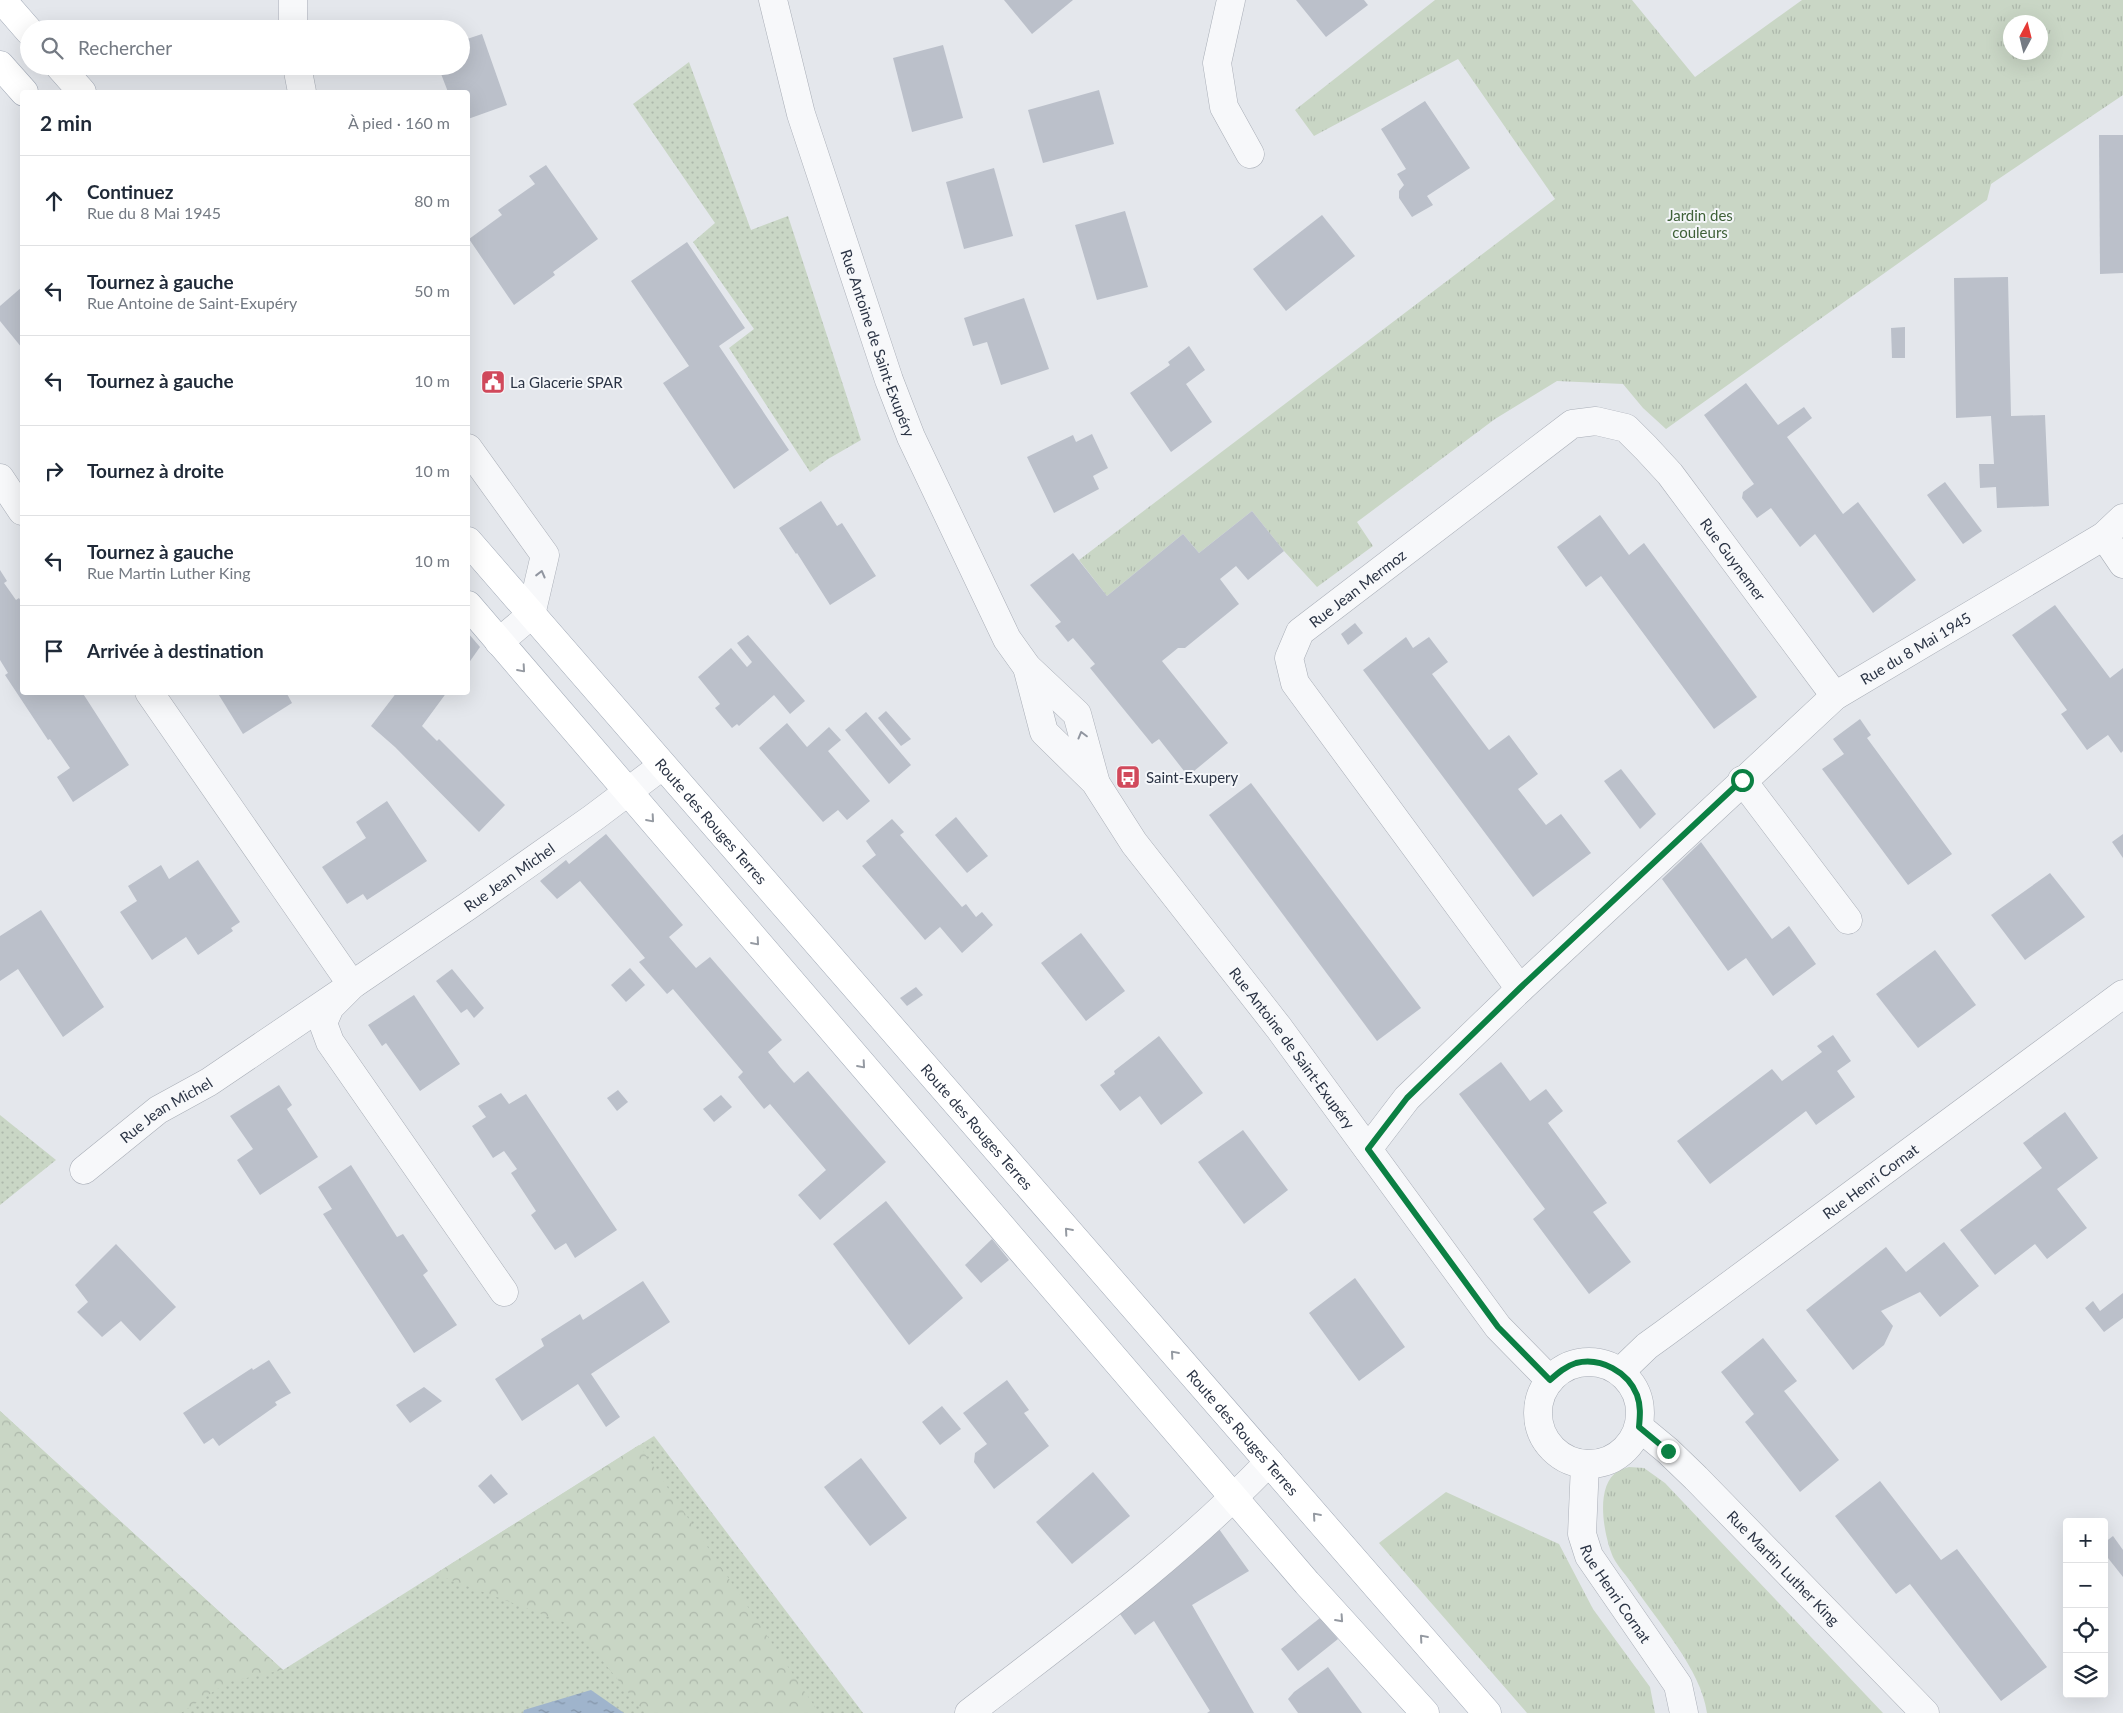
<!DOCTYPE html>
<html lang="fr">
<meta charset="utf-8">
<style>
body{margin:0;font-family:Lato,sans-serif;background:#f6f6f7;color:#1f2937}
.controls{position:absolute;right:15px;bottom:15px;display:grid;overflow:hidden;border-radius:5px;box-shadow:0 5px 20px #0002}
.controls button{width:45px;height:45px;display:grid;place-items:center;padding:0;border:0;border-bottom:1px solid #e0e1e3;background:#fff;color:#1f2937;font:25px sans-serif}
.compass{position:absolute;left:2003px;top:15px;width:45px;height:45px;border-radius:50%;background:#fff;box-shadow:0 5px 20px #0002;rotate:7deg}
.stop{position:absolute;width:15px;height:15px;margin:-11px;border:4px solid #0b8043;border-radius:50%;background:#fff}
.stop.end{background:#0b8043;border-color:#fff;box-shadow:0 1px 5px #0008}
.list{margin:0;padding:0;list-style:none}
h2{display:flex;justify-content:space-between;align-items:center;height:65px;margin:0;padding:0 20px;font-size:21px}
h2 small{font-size:16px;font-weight:400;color:#747a83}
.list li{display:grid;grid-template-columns:32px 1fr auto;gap:15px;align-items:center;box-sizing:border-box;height:90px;padding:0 20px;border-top:1px solid #e0e1e3}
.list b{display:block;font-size:19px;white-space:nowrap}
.list p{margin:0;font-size:16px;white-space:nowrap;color:#747a83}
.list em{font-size:16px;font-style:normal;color:#747a83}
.icon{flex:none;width:28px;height:28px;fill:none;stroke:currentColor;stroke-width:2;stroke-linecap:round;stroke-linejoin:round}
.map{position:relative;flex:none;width:2123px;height:1713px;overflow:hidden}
.search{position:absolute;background:#fff;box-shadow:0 5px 20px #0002;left:20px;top:20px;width:450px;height:55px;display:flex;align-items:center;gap:12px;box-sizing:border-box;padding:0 18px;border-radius:28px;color:#747a83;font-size:19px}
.panel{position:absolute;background:#fff;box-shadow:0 5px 20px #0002;left:20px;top:90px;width:450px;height:605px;border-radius:5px}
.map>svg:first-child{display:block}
.grass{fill:url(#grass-dots)}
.forest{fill:url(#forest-crowns)}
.park{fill:url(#park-tufts);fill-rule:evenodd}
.water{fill:url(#water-ripples)}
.building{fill:#bbc0ca}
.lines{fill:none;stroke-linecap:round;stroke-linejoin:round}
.minor-casing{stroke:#a9aeb7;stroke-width:29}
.major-casing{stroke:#a3abb8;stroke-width:29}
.minor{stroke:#f7f8fa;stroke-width:28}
.major{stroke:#fff;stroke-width:28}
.oneway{stroke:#9196a0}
.oneway2{stroke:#959aa2}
.route{stroke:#0b8043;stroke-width:6}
.labels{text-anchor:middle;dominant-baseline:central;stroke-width:4;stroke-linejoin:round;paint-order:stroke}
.park-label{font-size:15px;fill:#3f6138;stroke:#f4f6f9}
.street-label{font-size:15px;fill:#2b3445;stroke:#f4f6f9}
.poi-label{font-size:15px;fill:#2b3445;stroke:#f4f6f9;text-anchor:start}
</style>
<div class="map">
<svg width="2123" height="1713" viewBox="0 0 2123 1713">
<defs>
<pattern id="grass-dots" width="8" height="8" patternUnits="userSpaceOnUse" patternTransform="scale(1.25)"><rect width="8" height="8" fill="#c9d6c5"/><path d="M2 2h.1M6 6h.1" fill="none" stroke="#adb8ab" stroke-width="1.8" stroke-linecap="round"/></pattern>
<pattern id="forest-crowns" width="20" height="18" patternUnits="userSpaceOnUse" patternTransform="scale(1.25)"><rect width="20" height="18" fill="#c9d6c5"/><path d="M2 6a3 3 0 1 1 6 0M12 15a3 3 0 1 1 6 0" fill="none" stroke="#adb8ab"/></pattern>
<pattern id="park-tufts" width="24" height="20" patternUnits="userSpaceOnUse" patternTransform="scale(1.25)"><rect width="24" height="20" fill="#c9d6c5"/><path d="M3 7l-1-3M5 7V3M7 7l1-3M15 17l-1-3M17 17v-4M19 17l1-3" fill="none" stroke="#adb8ab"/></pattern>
<pattern id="water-ripples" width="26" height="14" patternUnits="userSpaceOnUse" patternTransform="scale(1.25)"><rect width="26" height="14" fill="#9fb4cc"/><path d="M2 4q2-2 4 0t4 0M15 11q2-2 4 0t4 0" fill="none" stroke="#8293a7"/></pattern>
</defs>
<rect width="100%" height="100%" fill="#e4e7ec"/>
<!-- grass -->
<g class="grass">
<polygon points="689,62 751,230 788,216 861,440 828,459 810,472 729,348 754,329 693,242 715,223 633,104"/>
<polygon points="0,1115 56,1160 0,1205"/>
<polygon points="0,1411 283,1670 654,1436 863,1713 0,1713"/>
</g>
<!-- forest -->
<g class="forest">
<polygon points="0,1411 283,1670 228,1682 181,1713 0,1713"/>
<polygon points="639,1445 819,1713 645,1713 574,1626 435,1574"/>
</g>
<!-- park -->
<g class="park">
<path d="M 1435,0 L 1632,0 L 1695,77 L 1802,0 L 2123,0 L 2123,95 L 1991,184 L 1987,200 L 1666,429 L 1643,408 L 1623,384 L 1557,381 L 1495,419 L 1357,522 L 1373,546 L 1317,587 L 1284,551 L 1252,511 L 1199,553 L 1183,534 L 1107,596 L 1079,560 L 1555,199 L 1458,59 L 1314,136 L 1295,110 ZM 2010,22 L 2040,22 L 2040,52 L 2010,52 Z"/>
<path d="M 1629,1467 L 1644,1468 L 1665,1483 L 1883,1713 L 1707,1713 C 1701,1669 1658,1622 1633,1585 C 1627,1576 1618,1567 1613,1557 C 1604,1536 1594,1486 1618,1471 C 1621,1469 1626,1468 1629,1467 Z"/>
<polygon points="1446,1492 1559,1544 1593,1609 1650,1687 1655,1713 1527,1713 1379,1543"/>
</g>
<!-- water -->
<polygon class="water" points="591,1690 624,1713 523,1713 524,1710"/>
<!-- building -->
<g class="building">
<polygon points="1004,0 1073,0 1032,34"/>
<polygon points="1296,0 1364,0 1368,5 1326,37"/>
<polygon points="482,34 507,105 468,119 468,92 448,92 438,66 461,66 461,41"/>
<polygon points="943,45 963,118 912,132 893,58"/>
<polygon points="1099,90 1114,144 1043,163 1028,110"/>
<polygon points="1425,101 1470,168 1427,196 1433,205 1412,217 1399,198 1399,191 1404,185 1397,174 1406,169 1381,129"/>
<polygon points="2099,135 2123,135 2123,273 2100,274"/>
<polygon points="546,165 598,239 553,272 555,275 514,305 469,239 502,215 498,210 535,184 529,176"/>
<polygon points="994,168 1013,236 964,249 946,182"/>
<polygon points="1125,211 1148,287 1097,300 1075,225"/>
<polygon points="1322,215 1355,256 1286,311 1253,269"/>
<polygon points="687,242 745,328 719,346 789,450 734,489 663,383 689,366 631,281"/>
<polygon points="2008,277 2011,416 2045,415 2049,506 1997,508 1996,487 1980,488 1979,464 1994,464 1991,416 1956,418 1954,278"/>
<polygon points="22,287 22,348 0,321 0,306"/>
<polygon points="1024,298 1049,369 1001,385 987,342 973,346 964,318"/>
<polygon points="1905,327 1905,358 1892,358 1891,328"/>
<polygon points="1189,346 1205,370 1186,384 1212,422 1171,452 1130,393 1170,365 1168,362"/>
<polygon points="1746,383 1778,425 1804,407 1812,418 1787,437 1843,514 1858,502 1916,580 1873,613 1815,534 1800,547 1771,508 1757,518 1742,498 1743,492 1754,484 1704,415"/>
<polygon points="1092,434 1108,468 1093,476 1099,489 1054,513 1027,457 1073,435 1076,442"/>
<polygon points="1945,482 1982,531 1963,544 1927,495"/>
<polygon points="821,501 837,526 842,523 876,576 830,605 797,553 796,554 779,528"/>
<polygon points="1252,511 1284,551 1248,580 1236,566 1220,579 1239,604 1185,648 1178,648 1162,661 1228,743 1188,776 1159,739 1152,744 1090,668 1095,664 1073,638 1068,642 1055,626 1061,622 1030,585 1073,553 1107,596 1183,534 1199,553"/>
<polygon points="1600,515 1629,555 1644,543 1757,697 1714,729 1601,576 1586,587 1557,547"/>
<polygon points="0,570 7,581 4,583 16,600 19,598 22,603 22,692 82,692 129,765 73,802 57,777 70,768 50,739 48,740 5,675 8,673 0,660"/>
<polygon points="2055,605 2110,678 2123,668 2123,751 2121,753 2108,735 2087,750 2061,714 2067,710 2012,635"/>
<polygon points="1355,623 1363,633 1348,645 1341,634"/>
<polygon points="468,633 480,647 468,664"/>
<polygon points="748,635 805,701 790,714 774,695 739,726 737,724 732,728 715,708 720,704 698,677 731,648 747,667 752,662 737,643"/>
<polygon points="1406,637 1413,648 1429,637 1448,662 1432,674 1489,750 1509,735 1538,774 1518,789 1546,825 1561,814 1591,853 1533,897 1363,670"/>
<polygon points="217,692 286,692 292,703 243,734"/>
<polygon points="397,692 447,692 422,726 437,741 439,739 505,805 479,832 395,747 371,726"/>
<polygon points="886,711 911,739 901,746 878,718"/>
<polygon points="866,712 911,765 889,784 845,730"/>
<polygon points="1860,719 1871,735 1867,738 1952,854 1908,885 1822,769 1844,754 1833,739"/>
<polygon points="787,723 807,747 829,727 841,740 828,751 870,801 847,820 838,810 823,822 759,748"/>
<polygon points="1621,769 1656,814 1640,829 1604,781"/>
<polygon points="1251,783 1421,1008 1377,1041 1209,815"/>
<polygon points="387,801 427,861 367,900 363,894 347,904 322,867 366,838 356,822"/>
<polygon points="956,817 988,856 967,873 935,835"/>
<polygon points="892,819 904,832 900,835 962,907 966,904 976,917 982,912 993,925 962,953 940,927 925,940 862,866 876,855 866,841"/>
<polygon points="606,834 683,925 669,937 682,952 696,968 710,957 782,1040 768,1052 780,1067 794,1083 808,1071 886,1162 820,1220 798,1195 826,1170 770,1104 764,1109 750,1092 738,1077 743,1072 673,989 667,994 639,962 645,958 580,881 557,899 540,881 566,860 569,864"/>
<polygon points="2123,834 2123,858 2112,842"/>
<polygon points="1701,842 1772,939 1789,926 1816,964 1773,996 1746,958 1728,971 1662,879"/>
<polygon points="198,860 240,922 231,928 233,931 198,955 186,937 152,960 120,912 137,901 128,886 161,865 169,879"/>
<polygon points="2050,873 2085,917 2025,960 1991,915"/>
<polygon points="41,910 104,1007 63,1037 18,969 0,981 0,936"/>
<polygon points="1081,933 1125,991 1086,1021 1041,963"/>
<polygon points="1935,950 1976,1005 1918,1048 1876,994"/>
<polygon points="630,968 645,985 626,1002 611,985"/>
<polygon points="452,969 484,1008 474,1018 467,1009 461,1013 436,981"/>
<polygon points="916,987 923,995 907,1006 900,998"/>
<polygon points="414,995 460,1064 420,1091 386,1043 382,1046 368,1025"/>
<polygon points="1833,1035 1851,1061 1837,1071 1855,1097 1816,1125 1806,1111 1710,1184 1677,1141 1772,1069 1782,1081 1822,1052 1817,1046"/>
<polygon points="1159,1036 1203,1093 1161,1125 1140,1096 1120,1111 1100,1085 1115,1074 1114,1071"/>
<polygon points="1501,1062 1530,1101 1546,1089 1563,1111 1548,1123 1607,1203 1593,1212 1631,1262 1589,1294 1533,1219 1545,1209 1459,1094"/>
<polygon points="279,1085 292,1105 287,1109 318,1157 260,1195 237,1160 253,1149 230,1116"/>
<polygon points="618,1090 628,1102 617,1111 607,1098"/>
<polygon points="501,1093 509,1104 526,1094 617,1230 575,1258 566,1243 555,1250 531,1215 536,1211 511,1173 517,1169 504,1151 493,1158 472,1126 486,1117 478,1106"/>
<polygon points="721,1095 732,1107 714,1122 703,1109"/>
<polygon points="2065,1112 2098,1158 2057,1189 2087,1228 2047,1259 2035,1244 1995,1275 1960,1230 2042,1168 2023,1143"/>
<polygon points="1243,1130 1288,1190 1244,1224 1198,1162"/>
<polygon points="351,1165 397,1237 403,1234 428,1271 423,1275 457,1325 414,1353 323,1214 332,1209 318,1187"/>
<polygon points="886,1201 963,1298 909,1345 833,1244"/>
<polygon points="992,1239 1009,1260 981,1283 965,1265"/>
<polygon points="1944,1242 1979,1286 1940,1317 1920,1292 1881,1311 1893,1326 1884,1345 1853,1370 1806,1310 1886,1247 1906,1272"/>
<polygon points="116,1244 176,1307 140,1341 121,1321 102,1337 77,1312 88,1302 75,1285"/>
<polygon points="1355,1278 1405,1347 1359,1381 1309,1313"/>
<polygon points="643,1281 670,1322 591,1374 620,1417 606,1427 578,1384 522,1421 495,1379 544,1346 541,1339 580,1314 583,1320"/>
<polygon points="2123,1293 2123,1318 2104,1332 2085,1308 2093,1301 2100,1311"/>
<polygon points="1763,1338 1797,1381 1784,1391 1839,1460 1800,1492 1745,1422 1754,1414 1721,1372"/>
<polygon points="269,1360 291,1393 275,1402 277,1405 219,1446 213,1438 204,1444 183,1413 252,1368 253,1370"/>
<polygon points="1007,1380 1029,1410 1024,1413 1049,1446 994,1489 974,1462 975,1453 987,1444 963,1413"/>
<polygon points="424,1387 442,1401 410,1423 396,1405"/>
<polygon points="942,1406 961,1429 940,1445 922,1422"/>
<polygon points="861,1458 907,1518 870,1546 824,1487"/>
<polygon points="1093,1472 1130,1516 1072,1564 1036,1522"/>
<polygon points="491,1474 508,1494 494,1504 478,1486"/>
<polygon points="1880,1481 1941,1560 1957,1549 2047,1667 2001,1701 1910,1584 1896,1594 1835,1516"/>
<polygon points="1219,1529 1249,1571 1192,1605 1254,1713 1207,1713 1210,1711 1154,1621 1135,1635 1115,1607"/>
<polygon points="2113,1536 2123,1550 2123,1577 2104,1553 2104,1543"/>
<polygon points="1320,1618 1338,1639 1298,1671 1281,1649"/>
<polygon points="1328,1667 1362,1713 1298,1713 1288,1699 1294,1692"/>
</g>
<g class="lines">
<defs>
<g id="minor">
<path id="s1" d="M 773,0 L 801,114 L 889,380 L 911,437 L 1007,639 L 1027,667 L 1077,714 L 1095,780"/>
<polyline points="1231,0 1217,63 1224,107 1250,154"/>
<polyline points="293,29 293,0"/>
<polyline points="297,66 302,92"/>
<polyline points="468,448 545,555 531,615 499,642"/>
<polyline points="0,478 22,511"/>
<polyline points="2104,536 2123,564"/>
<path id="s2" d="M 1027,667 L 1044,732 L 1095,782 L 1134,843 L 1279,1028 L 1498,1327 L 1550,1380"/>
<polyline points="1742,780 1848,920"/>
<path id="s3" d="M 1520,989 L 1295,683 L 1289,658 L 1300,632 L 1572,424 L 1596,421 L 1626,428 L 1646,448 L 1670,474 L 1835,696"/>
<path id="s4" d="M 1368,1149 L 1407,1098 L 1520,989 L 1835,696 L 2104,536 L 2123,518"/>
<path id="s5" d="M 84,1170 L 158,1110 L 209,1082 L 352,985 L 149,692"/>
<path id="s6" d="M 504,1292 L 330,1042 L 323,1023 L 330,1007 L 352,985 L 468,906 L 593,818 L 662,766"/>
<circle cx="1589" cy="1413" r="51"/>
<path id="s7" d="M 1620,1372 L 1647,1346 L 1665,1333 L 2123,994"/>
<path id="s8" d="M 1639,1427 L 1668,1451 L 1696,1478 L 1925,1713"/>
<path id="s9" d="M 1585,1464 L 1582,1534 L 1589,1556 L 1678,1685 L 1684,1713"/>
<path d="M 969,1713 C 1071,1634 1179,1556 1269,1462"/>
</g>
<g id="major">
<polyline points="2,0 29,31"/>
<polyline points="0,65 24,92"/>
<polyline points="59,66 82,92"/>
<path id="s10" d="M 468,541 L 1487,1713"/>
<polyline points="468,605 1307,1583 1425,1713"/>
</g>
</defs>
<!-- minor casing -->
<use href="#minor" class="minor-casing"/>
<!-- major casing -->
<use href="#major" class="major-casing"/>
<!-- minor -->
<use href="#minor" class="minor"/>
<!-- major -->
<use href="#major" class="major"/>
</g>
<!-- one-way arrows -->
<defs><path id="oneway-chevron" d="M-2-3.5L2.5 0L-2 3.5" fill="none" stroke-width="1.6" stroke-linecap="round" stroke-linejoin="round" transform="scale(1.25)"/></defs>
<g class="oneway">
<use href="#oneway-chevron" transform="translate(541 574) rotate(-76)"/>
<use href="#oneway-chevron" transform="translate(1082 735) rotate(-105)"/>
</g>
<g class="oneway2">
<use href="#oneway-chevron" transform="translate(522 669) rotate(49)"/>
<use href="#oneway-chevron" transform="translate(651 819) rotate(49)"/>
<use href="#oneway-chevron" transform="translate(756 942) rotate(49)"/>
<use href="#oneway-chevron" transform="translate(862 1065) rotate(49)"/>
<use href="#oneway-chevron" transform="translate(1068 1231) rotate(-131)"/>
<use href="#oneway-chevron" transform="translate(1174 1354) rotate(-131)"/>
<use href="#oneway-chevron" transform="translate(1316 1516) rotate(-131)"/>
<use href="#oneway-chevron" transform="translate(1340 1619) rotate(48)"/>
<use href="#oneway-chevron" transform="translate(1423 1638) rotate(-131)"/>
</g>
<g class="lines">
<!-- route -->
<path class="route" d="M 1668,1451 L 1639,1427 C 1640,1416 1641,1406 1637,1395 C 1628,1372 1601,1357 1576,1363 C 1566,1366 1558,1373 1550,1380 L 1498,1327 L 1368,1149 L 1407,1098 L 1520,988 L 1742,780"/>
</g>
<!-- icons -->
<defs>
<symbol id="civic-square" viewBox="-11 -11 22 22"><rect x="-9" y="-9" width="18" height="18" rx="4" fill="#d1495b" stroke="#f4f6f9"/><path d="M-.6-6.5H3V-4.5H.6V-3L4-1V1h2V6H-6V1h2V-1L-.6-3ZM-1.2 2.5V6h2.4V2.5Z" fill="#fff"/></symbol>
<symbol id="bus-square" viewBox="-11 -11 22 22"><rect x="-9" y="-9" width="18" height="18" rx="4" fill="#d1495b" stroke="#f4f6f9"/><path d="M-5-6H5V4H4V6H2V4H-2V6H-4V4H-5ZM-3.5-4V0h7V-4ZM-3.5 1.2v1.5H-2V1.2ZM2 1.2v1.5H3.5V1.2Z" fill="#fff"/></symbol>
</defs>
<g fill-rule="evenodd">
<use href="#civic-square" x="479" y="368" width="28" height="28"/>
<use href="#bus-square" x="1114" y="763" width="28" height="28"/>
</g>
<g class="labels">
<!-- park labels -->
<g class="park-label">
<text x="1700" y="215">Jardin des<tspan x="1700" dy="17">couleurs</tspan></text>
</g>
<!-- street labels -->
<g class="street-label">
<text stroke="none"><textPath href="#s1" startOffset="359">Rue Antoine de Saint-Exupéry</textPath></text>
<text stroke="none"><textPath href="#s3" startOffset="1001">Rue Guynemer</textPath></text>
<text stroke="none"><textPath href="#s3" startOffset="506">Rue Jean Mermoz</textPath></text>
<text stroke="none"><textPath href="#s4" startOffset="745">Rue du 8 Mai 1945</textPath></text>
<text stroke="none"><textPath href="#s10" startOffset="371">Route des Rouges Terres</textPath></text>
<text stroke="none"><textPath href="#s6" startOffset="564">Rue Jean Michel</textPath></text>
<text stroke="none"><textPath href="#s2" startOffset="470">Rue Antoine de Saint-Exupéry</textPath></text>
<text stroke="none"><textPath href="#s5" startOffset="102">Rue Jean Michel</textPath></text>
<text stroke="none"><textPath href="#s10" startOffset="776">Route des Rouges Terres</textPath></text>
<text stroke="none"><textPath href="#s7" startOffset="315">Rue Henri Cornat</textPath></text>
<text stroke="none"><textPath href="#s10" startOffset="1181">Route des Rouges Terres</textPath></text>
<text stroke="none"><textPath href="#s8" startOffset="202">Rue Martin Luther King</textPath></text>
<text stroke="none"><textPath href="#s9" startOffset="139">Rue Henri Cornat</textPath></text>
</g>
<!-- poi labels -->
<g class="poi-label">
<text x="510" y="382">La Glacerie SPAR</text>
<text x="1146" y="777">Saint-Exupery</text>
</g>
</g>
</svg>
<div class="controls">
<button>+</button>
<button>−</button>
<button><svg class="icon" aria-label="locate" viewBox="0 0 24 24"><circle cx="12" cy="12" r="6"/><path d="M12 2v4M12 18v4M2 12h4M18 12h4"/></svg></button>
<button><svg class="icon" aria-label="layers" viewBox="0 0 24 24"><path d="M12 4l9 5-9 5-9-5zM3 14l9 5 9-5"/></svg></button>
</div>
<svg class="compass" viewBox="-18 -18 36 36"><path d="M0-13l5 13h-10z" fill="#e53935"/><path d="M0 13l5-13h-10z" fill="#747a83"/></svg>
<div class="stop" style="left:1742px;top:780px"></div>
<div class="stop end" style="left:1668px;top:1451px"></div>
<div class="search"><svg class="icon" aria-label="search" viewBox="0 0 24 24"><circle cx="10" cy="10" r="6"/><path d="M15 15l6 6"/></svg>Rechercher</div>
<section class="panel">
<h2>2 min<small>À pied · 160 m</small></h2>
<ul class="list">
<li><svg class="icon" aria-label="ahead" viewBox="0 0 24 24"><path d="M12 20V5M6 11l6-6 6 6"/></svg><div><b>Continuez</b><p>Rue du 8 Mai 1945</p></div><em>80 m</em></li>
<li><svg class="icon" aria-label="left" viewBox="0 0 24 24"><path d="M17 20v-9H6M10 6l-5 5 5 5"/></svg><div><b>Tournez à gauche</b><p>Rue Antoine de Saint-Exupéry</p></div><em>50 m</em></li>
<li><svg class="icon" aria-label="left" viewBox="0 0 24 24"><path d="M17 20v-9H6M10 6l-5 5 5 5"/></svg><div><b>Tournez à gauche</b></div><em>10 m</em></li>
<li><svg class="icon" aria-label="right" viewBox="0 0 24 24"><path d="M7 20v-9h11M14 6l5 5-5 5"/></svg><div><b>Tournez à droite</b></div><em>10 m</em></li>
<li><svg class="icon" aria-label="left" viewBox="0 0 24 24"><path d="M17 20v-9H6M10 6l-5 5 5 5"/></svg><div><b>Tournez à gauche</b><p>Rue Martin Luther King</p></div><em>10 m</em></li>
<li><svg class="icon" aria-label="arrive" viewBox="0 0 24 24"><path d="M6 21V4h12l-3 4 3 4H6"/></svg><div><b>Arrivée à destination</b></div></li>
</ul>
</section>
</div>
